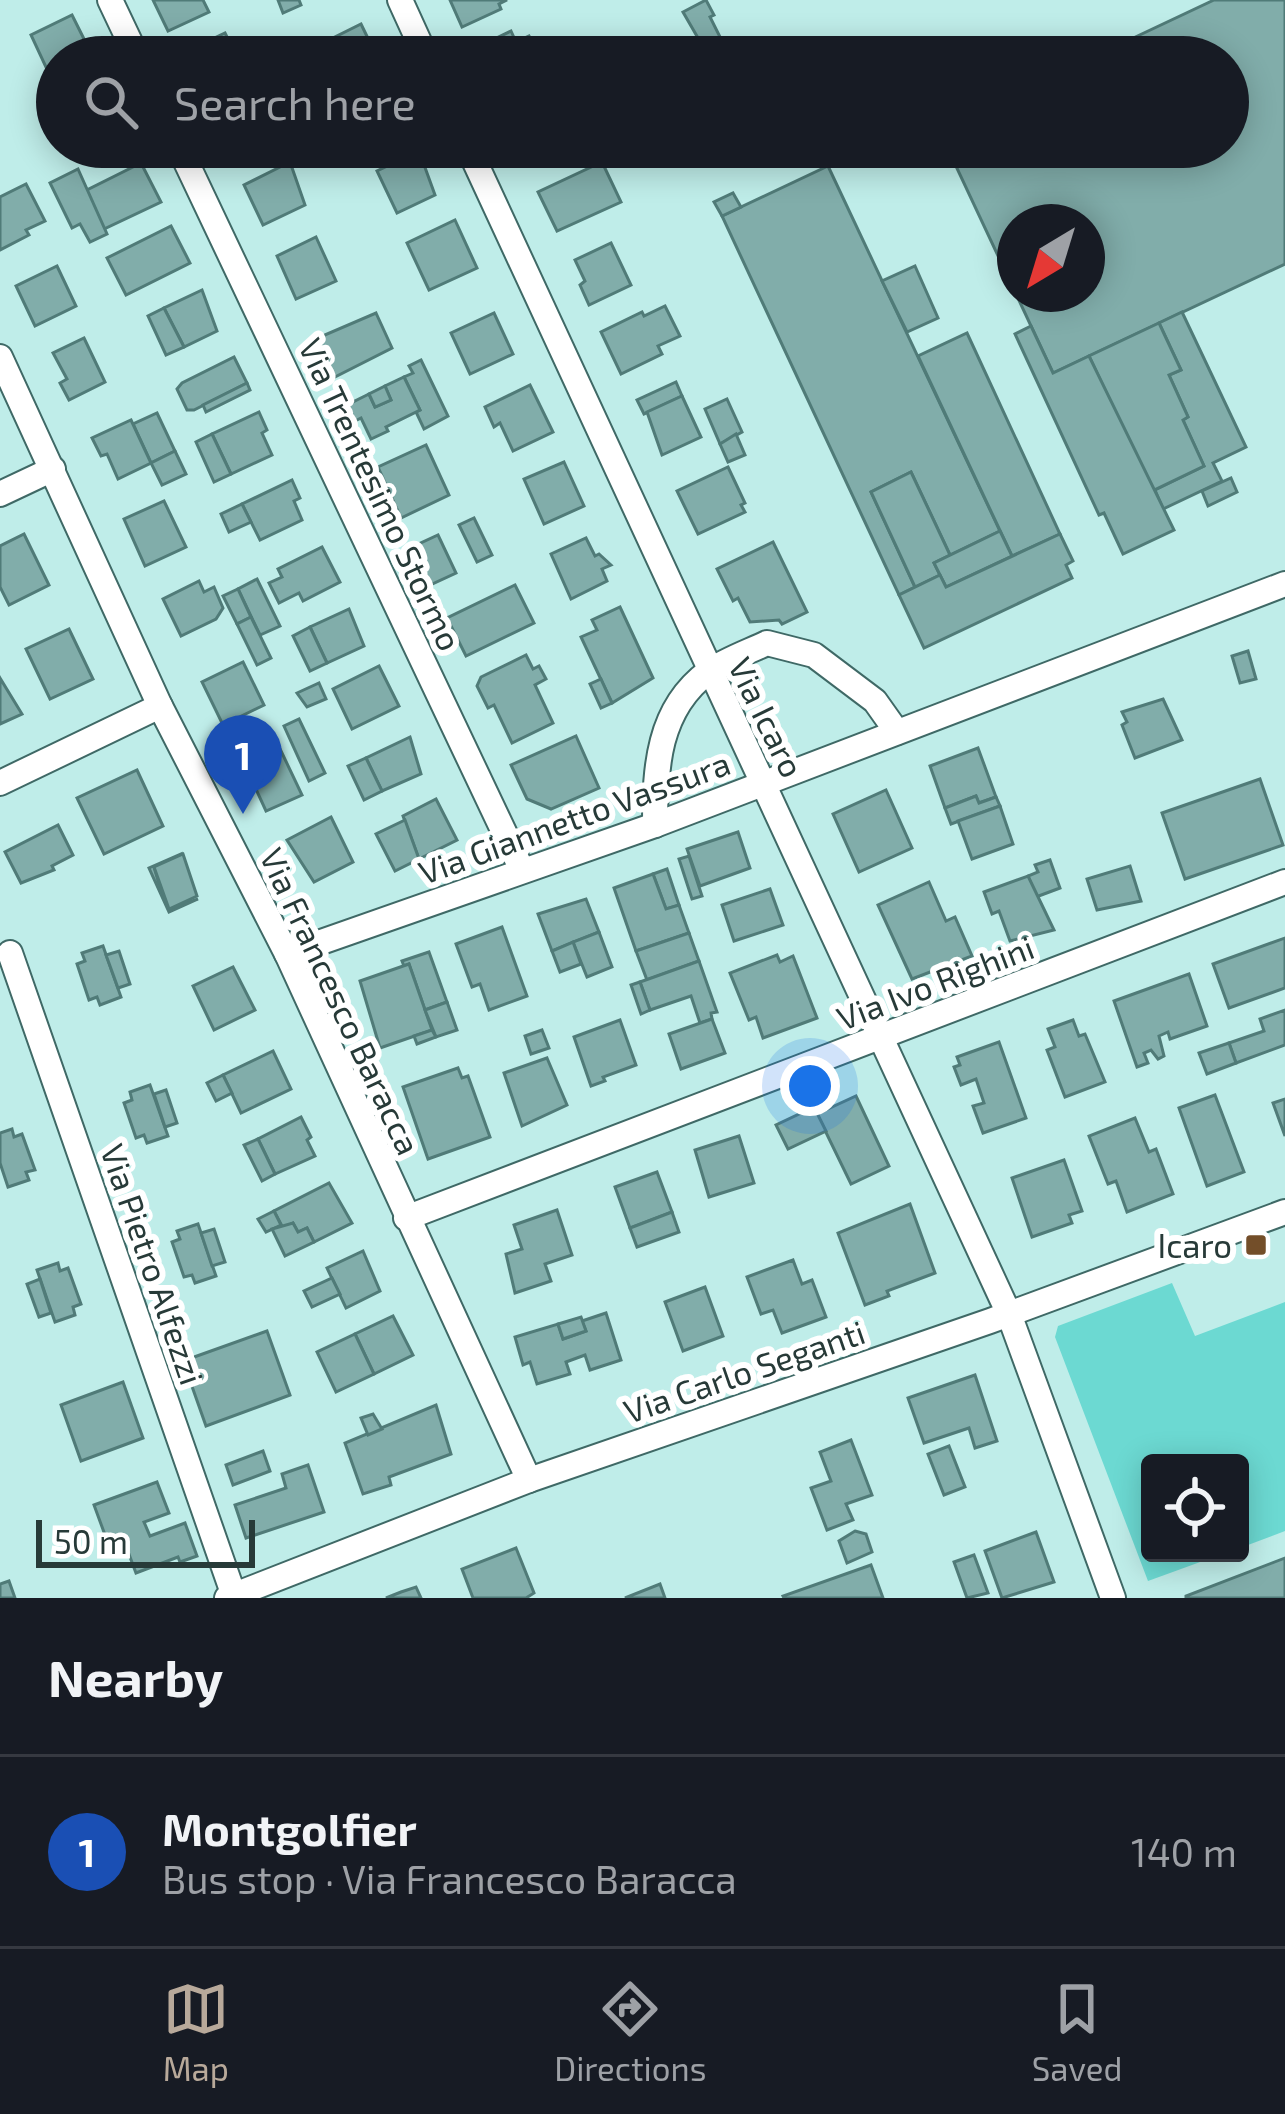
<!DOCTYPE html>
<meta charset="utf-8">
<style>
body{margin:0;font-family:"Exo 2",sans-serif;background:#242831;color:#f1f3f6}
.controls{position:absolute;right:36px;bottom:36px;display:grid;overflow:hidden;border-radius:12px;box-shadow:0 6px 30px #0003}
.controls button{width:108px;height:108px;display:grid;place-items:center;padding:0;border:0;border-bottom:3px solid #363941;background:#171b24;color:#f1f3f6;font:60px sans-serif}
.compass{position:absolute;left:997px;top:204px;width:108px;height:108px;border-radius:50%;background:#171b24;box-shadow:0 6px 30px #0003;rotate:218deg}
.scale{position:absolute;left:36px;bottom:30px;width:219px;box-sizing:border-box;padding-left:12px;border:6px solid #273a38;border-top:0;font-size:33px;line-height:42px;white-space:nowrap;color:#273a38;-webkit-text-stroke:9px #fff;paint-order:stroke}
.you{position:absolute;left:810px;top:1086px;width:42px;height:42px;margin:-30px;border:9px solid #fff;border-radius:50%;background:#1a73e8;box-shadow:0 0 0 18px #1a73e833}
.badge{display:grid;place-items:center;width:78px;height:78px;border-radius:50%;background:#b8a99a;color:#fff;font-size:39px;font-weight:700}
.pin{position:absolute;translate:-50% -99px;filter:drop-shadow(0 3px 6px #0008)}
.pin::after{content:'';position:absolute;top:63px;width:42px;height:36px;background:inherit;clip-path:polygon(0 0,100% 0,50% 100%)}
.list{margin:0;padding:0;list-style:none}
h2{display:flex;justify-content:space-between;align-items:center;height:156px;margin:0;padding:0 48px;font-size:51px}
h2 small{font-size:39px;font-weight:400;color:#9ea1a6}
.list li{display:grid;grid-template-columns:78px 1fr auto;gap:36px;align-items:center;box-sizing:border-box;height:192px;padding:0 48px;border-top:3px solid #363941}
.list b{display:block;font-size:45px;white-space:nowrap}
.list p{margin:0;font-size:39px;white-space:nowrap;color:#9ea1a6}
.list em{font-size:39px;font-style:normal;color:#9ea1a6}
.icon{flex:none;width:66px;height:66px;fill:none;stroke:currentColor;stroke-width:2;stroke-linecap:round;stroke-linejoin:round}
.map{position:relative;flex:none;width:1285px;height:1598px;overflow:hidden}
.search{position:absolute;background:#171b24;box-shadow:0 6px 30px #0003;left:36px;right:36px;top:36px;height:132px;display:flex;align-items:center;gap:30px;box-sizing:border-box;padding:0 42px;border-radius:66px;color:#9ea1a6;font-size:45px}
.sheet{height:348px;background:#171b24}
nav{display:flex;justify-content:space-around;align-items:center;box-sizing:border-box;height:168px;border-top:3px solid #363941;background:#171b24;font-size:33px;color:#9ea1a6}
nav a{display:grid;justify-items:center;gap:6px}
nav .on{color:#b8a99a}
.map>svg:first-child{display:block}
.green{fill:#6cd9d2}
.building{fill:#81adaa;stroke:#507b78;stroke-width:3}
.lines{fill:none;stroke-linecap:round;stroke-linejoin:round}
.street-casing{stroke:#3f6966;stroke-width:28}
.street{stroke:#fff;stroke-width:24}
.poi-dot{fill:#734e29;stroke:#fff;stroke-width:4.5}
.labels{text-anchor:middle;dominant-baseline:central;stroke-width:12;stroke-linejoin:round;paint-order:stroke}
.street-label{font-size:33px;fill:#273a38;stroke:#fff}
.poi-label{font-size:33px;fill:#273a38;stroke:#fff;text-anchor:end}
</style>
<div class="map">
<svg width="1285" height="1598" viewBox="0 0 1285 1598">
<rect width="100%" height="100%" fill="#bfede9"/>
<!-- green -->
<polygon class="green" points="1172,1283 1195,1336 1285,1302 1285,1531 1240,1548 1240,1463 1150,1463 1150,1553 1225,1553 1148,1581 1055,1337 1058,1326"/>
<!-- building -->
<g class="building">
<polygon points="153,0 203,0 209,12 168,31"/>
<polygon points="278,0 299,0 301,5 283,13"/>
<polygon points="450,0 507,0 499,4 501,9 462,27"/>
<polygon points="706,0 714,15 710,17 730,57 709,57 683,12"/>
<polygon points="1214,0 1285,0 1285,264 1053,373 1016,294 1087,294 1087,222 1015,222 1015,292 947,147 1228,147 1228,57 1093,57"/>
<polygon points="72,15 93,57 57,57 57,76 51,78 31,35"/>
<polygon points="361,24 377,57 330,57 323,43"/>
<polygon points="511,31 516,42 487,57 471,57 468,52"/>
<polygon points="225,33 237,57 180,57 179,55"/>
<polygon points="529,36 540,57 487,57 516,42"/>
<polygon points="323,43 330,57 308,57 306,51"/>
<polygon points="222,147 265,147 230,163"/>
<polygon points="517,147 565,147 525,166"/>
<polygon points="419,151 435,195 397,213 377,171"/>
<polygon points="290,162 305,205 263,225 244,185"/>
<polygon points="602,162 621,202 557,231 538,192"/>
<polygon points="141,163 161,202 104,229 85,191"/>
<polygon points="828,166 1000,531 950,555 911,472 871,492 915,587 899,595 722,216"/>
<polygon points="78,169 107,234 90,242 80,224 72,228 50,183"/>
<polygon points="26,184 45,221 26,230 29,235 0,250 0,197"/>
<polygon points="733,193 741,207 722,216 714,202"/>
<polygon points="455,220 477,268 429,290 407,243"/>
<polygon points="171,226 190,263 126,295 107,258"/>
<polygon points="316,237 336,281 296,299 277,256"/>
<polygon points="611,243 631,285 589,305 580,285 585,281 575,260"/>
<polygon points="57,266 76,306 35,326 16,286"/>
<polygon points="915,266 938,318 907,332 882,281"/>
<polygon points="202,290 217,331 184,347 164,308"/>
<polygon points="665,306 680,336 658,346 662,354 621,374 601,332 642,312 644,316"/>
<polygon points="164,308 184,347 166,355 148,316"/>
<polygon points="1182,312 1246,447 1213,463 1222,481 1163,509 1155,490 1204,466 1183,420 1188,417 1169,375 1181,370 1159,323"/>
<polygon points="376,313 392,348 331,379 313,340"/>
<polygon points="494,313 513,354 470,374 451,333"/>
<polygon points="1159,323 1181,370 1169,375 1188,417 1183,420 1204,466 1152,491 1089,356"/>
<polygon points="1031,326 1053,373 1089,356 1174,530 1123,554 1104,513 1099,515 1015,334"/>
<polygon points="967,333 1060,534 1012,556 918,356"/>
<polygon points="84,338 105,382 69,400 60,383 67,379 53,353"/>
<polygon points="234,357 247,383 194,410 187,410 177,389 182,383"/>
<polygon points="421,360 448,416 424,429 416,412 420,410 404,377 413,373 409,366"/>
<polygon points="404,377 420,410 386,427 388,431 371,439 361,418 355,421 347,405 369,394 375,407 391,400 385,386"/>
<polygon points="676,382 682,396 644,414 637,400"/>
<polygon points="247,383 250,390 206,412 203,405"/>
<polygon points="530,385 553,432 513,451 500,423 494,427 485,407"/>
<polygon points="385,386 391,400 375,407 369,394"/>
<polygon points="682,396 701,437 662,455 647,412"/>
<polygon points="727,399 742,432 720,444 705,409"/>
<polygon points="259,412 267,430 262,433 272,455 231,474 212,434"/>
<polygon points="157,413 175,451 151,463 133,424"/>
<polygon points="131,420 151,463 118,479 107,454 101,456 92,438"/>
<polygon points="212,434 231,474 214,482 196,442"/>
<polygon points="736,434 745,455 728,462 720,444"/>
<polygon points="426,445 449,495 401,518 378,467"/>
<polygon points="175,451 186,474 162,485 151,463"/>
<polygon points="564,462 584,506 544,524 524,479"/>
<polygon points="728,467 745,503 741,505 745,512 698,534 677,491"/>
<polygon points="911,472 950,555 934,563 940,575 915,587 871,492"/>
<polygon points="1231,478 1237,492 1208,506 1202,491"/>
<polygon points="292,480 300,498 294,501 302,520 260,540 242,504"/>
<polygon points="164,501 186,547 145,566 124,519"/>
<polygon points="242,504 251,522 229,532 221,514"/>
<polygon points="474,518 492,555 477,562 459,525"/>
<polygon points="1000,531 1012,556 946,587 934,563"/>
<polygon points="24,534 49,585 9,605 0,587 0,546"/>
<polygon points="1060,534 1073,561 1066,565 1072,578 924,648 899,595 940,575 946,587"/>
<polygon points="438,535 456,573 430,585 410,548"/>
<polygon points="586,538 595,556 599,554 611,565 602,569 607,581 571,599 551,554"/>
<polygon points="773,542 807,612 782,624 779,620 750,622 738,598 733,601 717,569"/>
<polygon points="322,547 340,582 303,601 299,593 279,603 269,583 282,577 278,569"/>
<polygon points="257,579 280,626 260,635 238,589"/>
<polygon points="199,581 204,592 214,587 223,608 216,619 181,636 163,599"/>
<polygon points="515,585 534,623 466,656 447,618"/>
<polygon points="238,589 251,617 237,624 223,596"/>
<polygon points="620,607 653,678 612,703 581,637 597,630 592,620"/>
<polygon points="349,609 364,646 327,663 310,627"/>
<polygon points="251,617 271,658 257,665 237,624"/>
<polygon points="310,627 327,663 310,671 293,636"/>
<polygon points="69,629 93,679 50,699 26,649"/>
<polygon points="1248,651 1256,679 1240,683 1232,656"/>
<polygon points="526,655 533,669 539,666 546,679 535,685 553,723 512,743 494,705 488,708 477,686 481,677"/>
<polygon points="243,662 264,705 223,725 202,682"/>
<polygon points="379,666 399,706 352,729 333,689"/>
<polygon points="0,678 22,714 0,724"/>
<polygon points="601,679 612,703 601,708 590,684"/>
<polygon points="319,683 326,699 307,707 297,693"/>
<polygon points="1163,699 1182,740 1135,758 1122,725 1127,722 1122,712"/>
<polygon points="299,719 325,773 309,781 284,726"/>
<polygon points="272,732 302,795 266,811 237,748"/>
<polygon points="576,736 599,788 551,809 527,799 511,765"/>
<polygon points="410,737 421,774 382,791 366,758"/>
<polygon points="978,748 996,797 979,803 976,796 945,808 930,766"/>
<polygon points="366,758 382,791 364,800 348,766"/>
<polygon points="137,770 163,826 104,854 77,798"/>
<polygon points="1260,779 1283,845 1185,879 1162,813"/>
<polygon points="886,790 912,848 859,872 833,814"/>
<polygon points="976,796 979,803 996,797 1000,806 951,824 945,808"/>
<polygon points="436,799 457,840 419,859 403,816"/>
<polygon points="1000,806 1013,844 972,859 958,821"/>
<polygon points="331,817 353,862 314,882 287,840"/>
<polygon points="405,820 419,859 395,871 376,834"/>
<polygon points="58,825 73,855 52,866 54,870 21,883 5,852"/>
<polygon points="738,832 750,868 700,886 687,849"/>
<polygon points="183,853 154,867 162,894 169,909 198,899 169,912 149,868"/>
<polygon points="183,854 197,896 169,909 154,867"/>
<polygon points="689,856 702,896 692,899 679,859"/>
<polygon points="1050,860 1060,888 1036,897 1028,876 1038,872 1035,865"/>
<polygon points="1130,866 1141,901 1097,910 1087,879"/>
<polygon points="667,869 679,905 666,909 653,874"/>
<polygon points="653,874 666,909 679,905 689,933 636,951 614,888"/>
<polygon points="1028,876 1054,930 1010,941 999,911 992,914 984,892"/>
<polygon points="929,882 946,921 955,917 972,956 912,979 878,905"/>
<polygon points="770,889 783,925 734,941 722,905"/>
<polygon points="586,899 599,932 552,951 538,914"/>
<polygon points="502,927 527,996 489,1010 480,984 472,987 456,944"/>
<polygon points="599,932 612,967 587,977 573,942"/>
<polygon points="689,933 699,961 647,980 636,951"/>
<polygon points="1285,938 1285,988 1229,1008 1213,964"/>
<polygon points="573,942 581,964 560,972 552,951"/>
<polygon points="103,946 121,997 100,1005 97,997 89,1000 77,964 85,961 82,953"/>
<polygon points="119,951 130,984 118,988 106,955"/>
<polygon points="429,952 447,1002 425,1010 409,964 404,966 402,961"/>
<polygon points="777,955 780,962 793,956 817,1018 763,1038 756,1017 749,1020 730,973"/>
<polygon points="699,961 717,1012 711,1013 712,1019 700,1023 691,996 650,1010 640,982"/>
<polygon points="409,964 432,1030 380,1048 360,981"/>
<polygon points="233,967 255,1010 214,1030 193,986"/>
<polygon points="1189,974 1207,1026 1170,1039 1168,1032 1159,1036 1164,1056 1158,1059 1151,1050 1144,1053 1148,1063 1137,1067 1114,1001"/>
<polygon points="640,982 650,1010 641,1014 631,985"/>
<polygon points="447,1002 457,1030 436,1037 425,1010"/>
<polygon points="1285,1010 1285,1045 1236,1063 1229,1043 1264,1031 1260,1019"/>
<polygon points="712,1019 725,1053 681,1069 669,1034"/>
<polygon points="620,1020 636,1065 603,1077 605,1081 591,1086 574,1037"/>
<polygon points="1073,1020 1079,1036 1085,1034 1105,1082 1065,1097 1047,1050 1055,1047 1048,1029"/>
<polygon points="432,1030 436,1037 417,1044 414,1036"/>
<polygon points="542,1030 549,1048 531,1054 525,1036"/>
<polygon points="999,1042 1026,1118 983,1133 973,1106 984,1103 976,1079 961,1085 954,1067 960,1065 957,1057"/>
<polygon points="1229,1043 1236,1063 1207,1074 1199,1053"/>
<polygon points="273,1051 291,1089 241,1113 223,1075"/>
<polygon points="547,1058 567,1105 522,1126 504,1073"/>
<polygon points="458,1068 462,1078 468,1076 490,1137 428,1159 403,1087"/>
<polygon points="223,1075 232,1093 216,1101 207,1083"/>
<polygon points="150,1085 168,1136 147,1143 144,1135 136,1138 124,1103 132,1100 130,1092"/>
<polygon points="166,1090 177,1123 165,1127 154,1094"/>
<polygon points="1215,1095 1244,1172 1207,1186 1179,1108"/>
<polygon points="856,1096 889,1166 851,1184 817,1114"/>
<polygon points="1285,1099 1285,1136 1273,1103"/>
<polygon points="814,1107 826,1131 788,1149 776,1125"/>
<polygon points="301,1117 311,1137 307,1140 315,1156 275,1174 258,1139"/>
<polygon points="1135,1118 1149,1152 1156,1149 1173,1194 1127,1212 1116,1181 1108,1184 1089,1136"/>
<polygon points="12,1129 14,1137 22,1134 35,1170 26,1172 29,1180 8,1187 0,1163 0,1133"/>
<polygon points="739,1136 754,1183 709,1197 695,1150"/>
<polygon points="258,1139 275,1174 262,1181 244,1145"/>
<polygon points="1064,1160 1082,1211 1069,1215 1072,1223 1032,1237 1012,1178"/>
<polygon points="657,1172 672,1212 630,1228 615,1187"/>
<polygon points="329,1183 352,1223 314,1242 307,1228 298,1232 293,1223 283,1228 274,1211"/>
<polygon points="910,1204 935,1273 887,1291 889,1296 865,1305 838,1233"/>
<polygon points="557,1210 572,1255 545,1264 551,1281 515,1293 506,1254 522,1249 514,1225"/>
<polygon points="274,1211 281,1225 266,1232 258,1219"/>
<polygon points="672,1212 679,1232 637,1247 630,1228"/>
<polygon points="293,1223 298,1232 307,1228 314,1242 285,1256 272,1229"/>
<polygon points="198,1224 216,1276 195,1283 192,1275 184,1277 172,1242 180,1239 177,1231"/>
<polygon points="214,1229 225,1262 212,1266 201,1233"/>
<polygon points="363,1251 380,1291 346,1308 327,1268"/>
<polygon points="793,1260 802,1284 812,1280 826,1317 782,1333 773,1310 761,1314 747,1277"/>
<polygon points="58,1263 60,1271 68,1268 81,1304 73,1307 75,1315 55,1322 37,1270"/>
<polygon points="332,1278 340,1294 312,1307 304,1291"/>
<polygon points="40,1279 51,1313 39,1317 27,1284"/>
<polygon points="705,1287 723,1336 683,1351 665,1302"/>
<polygon points="606,1313 621,1360 590,1370 585,1355 566,1362 570,1374 537,1384 530,1362 523,1365 515,1337 558,1324 563,1339 586,1331 582,1321"/>
<polygon points="393,1316 413,1355 374,1374 355,1334"/>
<polygon points="581,1317 586,1331 563,1339 558,1324"/>
<polygon points="267,1331 290,1395 206,1426 183,1361"/>
<polygon points="355,1334 374,1374 336,1392 317,1352"/>
<polygon points="975,1375 997,1441 975,1448 969,1428 924,1443 908,1398"/>
<polygon points="123,1382 143,1438 81,1461 61,1405"/>
<polygon points="436,1405 451,1454 389,1477 391,1485 363,1494 345,1443"/>
<polygon points="373,1414 382,1429 368,1435 361,1418"/>
<polygon points="851,1440 872,1495 846,1504 853,1520 827,1530 811,1488 831,1481 820,1452"/>
<polygon points="949,1446 965,1487 944,1495 928,1454"/>
<polygon points="263,1451 270,1471 233,1485 226,1465"/>
<polygon points="308,1465 324,1512 246,1538 235,1505 286,1488 282,1474"/>
<polygon points="157,1482 169,1513 144,1522 150,1536 185,1523 197,1556 180,1562 178,1557 136,1573 127,1549 112,1554 94,1505"/>
<polygon points="855,1531 866,1534 872,1552 847,1563 839,1541"/>
<polygon points="1036,1532 1054,1582 1002,1598 985,1551"/>
<polygon points="516,1548 534,1593 526,1598 473,1598 462,1569"/>
<polygon points="974,1555 988,1593 967,1598 954,1562"/>
<polygon points="1285,1558 1285,1598 1186,1598 1186,1596"/>
<polygon points="871,1565 883,1598 784,1598 783,1596"/>
<polygon points="9,1581 15,1598 0,1598 0,1584"/>
<polygon points="660,1584 665,1598 625,1598"/>
<polygon points="416,1587 421,1598 386,1598 401,1592"/>
</g>
<g class="lines">
<defs>
<g id="street">
<polyline points="110,0 137,57"/>
<polyline points="400,0 426,57"/>
<polyline points="179,147 522,870"/>
<polyline points="468,147 1009,1314 1113,1598"/>
<polyline points="0,357 160,706 287,954 529,1480"/>
<polyline points="0,494 53,469"/>
<polyline points="0,783 160,706"/>
<path d="M 655,825 C 655,768 658,709 708,672 C 725,660 748,652 767,643 L 814,655 L 875,701 L 897,732"/>
<polyline points="10,953 234,1596"/>
<polyline points="287,954 655,825 1285,584"/>
<polyline points="406,1218 1285,882"/>
<polyline points="227,1598 529,1480 990,1321 1285,1212"/>
</g>
</defs>
<!-- street casing -->
<use href="#street" class="street-casing"/>
<!-- street -->
<use href="#street" class="street"/>
</g>
<!-- markers -->
<rect class="poi-dot" x="1244" y="1233" width="24" height="24" rx="6"/>
<g class="labels">
<!-- street labels -->
<g class="street-label">
<text transform="translate(381 494) rotate(65)">Via Trentesimo Stormo</text>
<text transform="translate(767 717) rotate(64)">Via Icaro</text>
<text transform="translate(574 817) rotate(-20)">Via Giannetto Vassura</text>
<text transform="translate(935 982) rotate(-21)">Via Ivo Righini</text>
<text transform="translate(341 1001) rotate(65)">Via Francesco Baracca</text>
<text transform="translate(153 1264) rotate(71)">Via Pietro Alfezzi</text>
<text transform="translate(744 1371) rotate(-19)">Via Carlo Seganti</text>
</g>
<!-- poi labels -->
<g class="poi-label">
<text x="1232" y="1245">Icaro</text>
</g>
</g>
</svg>
<div class="controls">
<button><svg class="icon" aria-label="locate" viewBox="0 0 24 24"><circle cx="12" cy="12" r="6"/><path d="M12 2v4M12 18v4M2 12h4M18 12h4"/></svg></button>
</div>
<svg class="compass" viewBox="-18 -18 36 36"><path d="M0-13l5 13h-10z" fill="#e53935"/><path d="M0 13l5-13h-10z" fill="#9ea1a6"/></svg>
<div class="scale">50 m</div>
<div class="you"></div>
<div class="pin badge" style="left:243px;top:814px;background:#1a4fb4">1</div>
<div class="search"><svg class="icon" aria-label="search" viewBox="0 0 24 24"><circle cx="10" cy="10" r="6"/><path d="M15 15l6 6"/></svg>Search here</div>
</div>
<section class="sheet">
<h2>Nearby<small></small></h2>
<ul class="list">
<li><span class="badge" style="background:#1a4fb4">1</span><div><b>Montgolfier</b><p>Bus stop · Via Francesco Baracca</p></div><em>140 m</em></li>
</ul>
</section>
<nav>
<a class="on"><svg class="icon" aria-label="map" viewBox="0 0 24 24"><path d="M3 6l6-2 6 2 6-2v14l-6 2-6-2-6 2zM9 4v14M15 6v14"/></svg>Map</a>
<a><svg class="icon" aria-label="directions" viewBox="0 0 24 24"><path d="M12 3l9 9-9 9-9-9zM9 14v-3h6M13 9l2 2-2 2"/></svg>Directions</a>
<a><svg class="icon" aria-label="saved" viewBox="0 0 24 24"><path d="M7 4h10v16l-5-4-5 4z"/></svg>Saved</a>
</nav>
